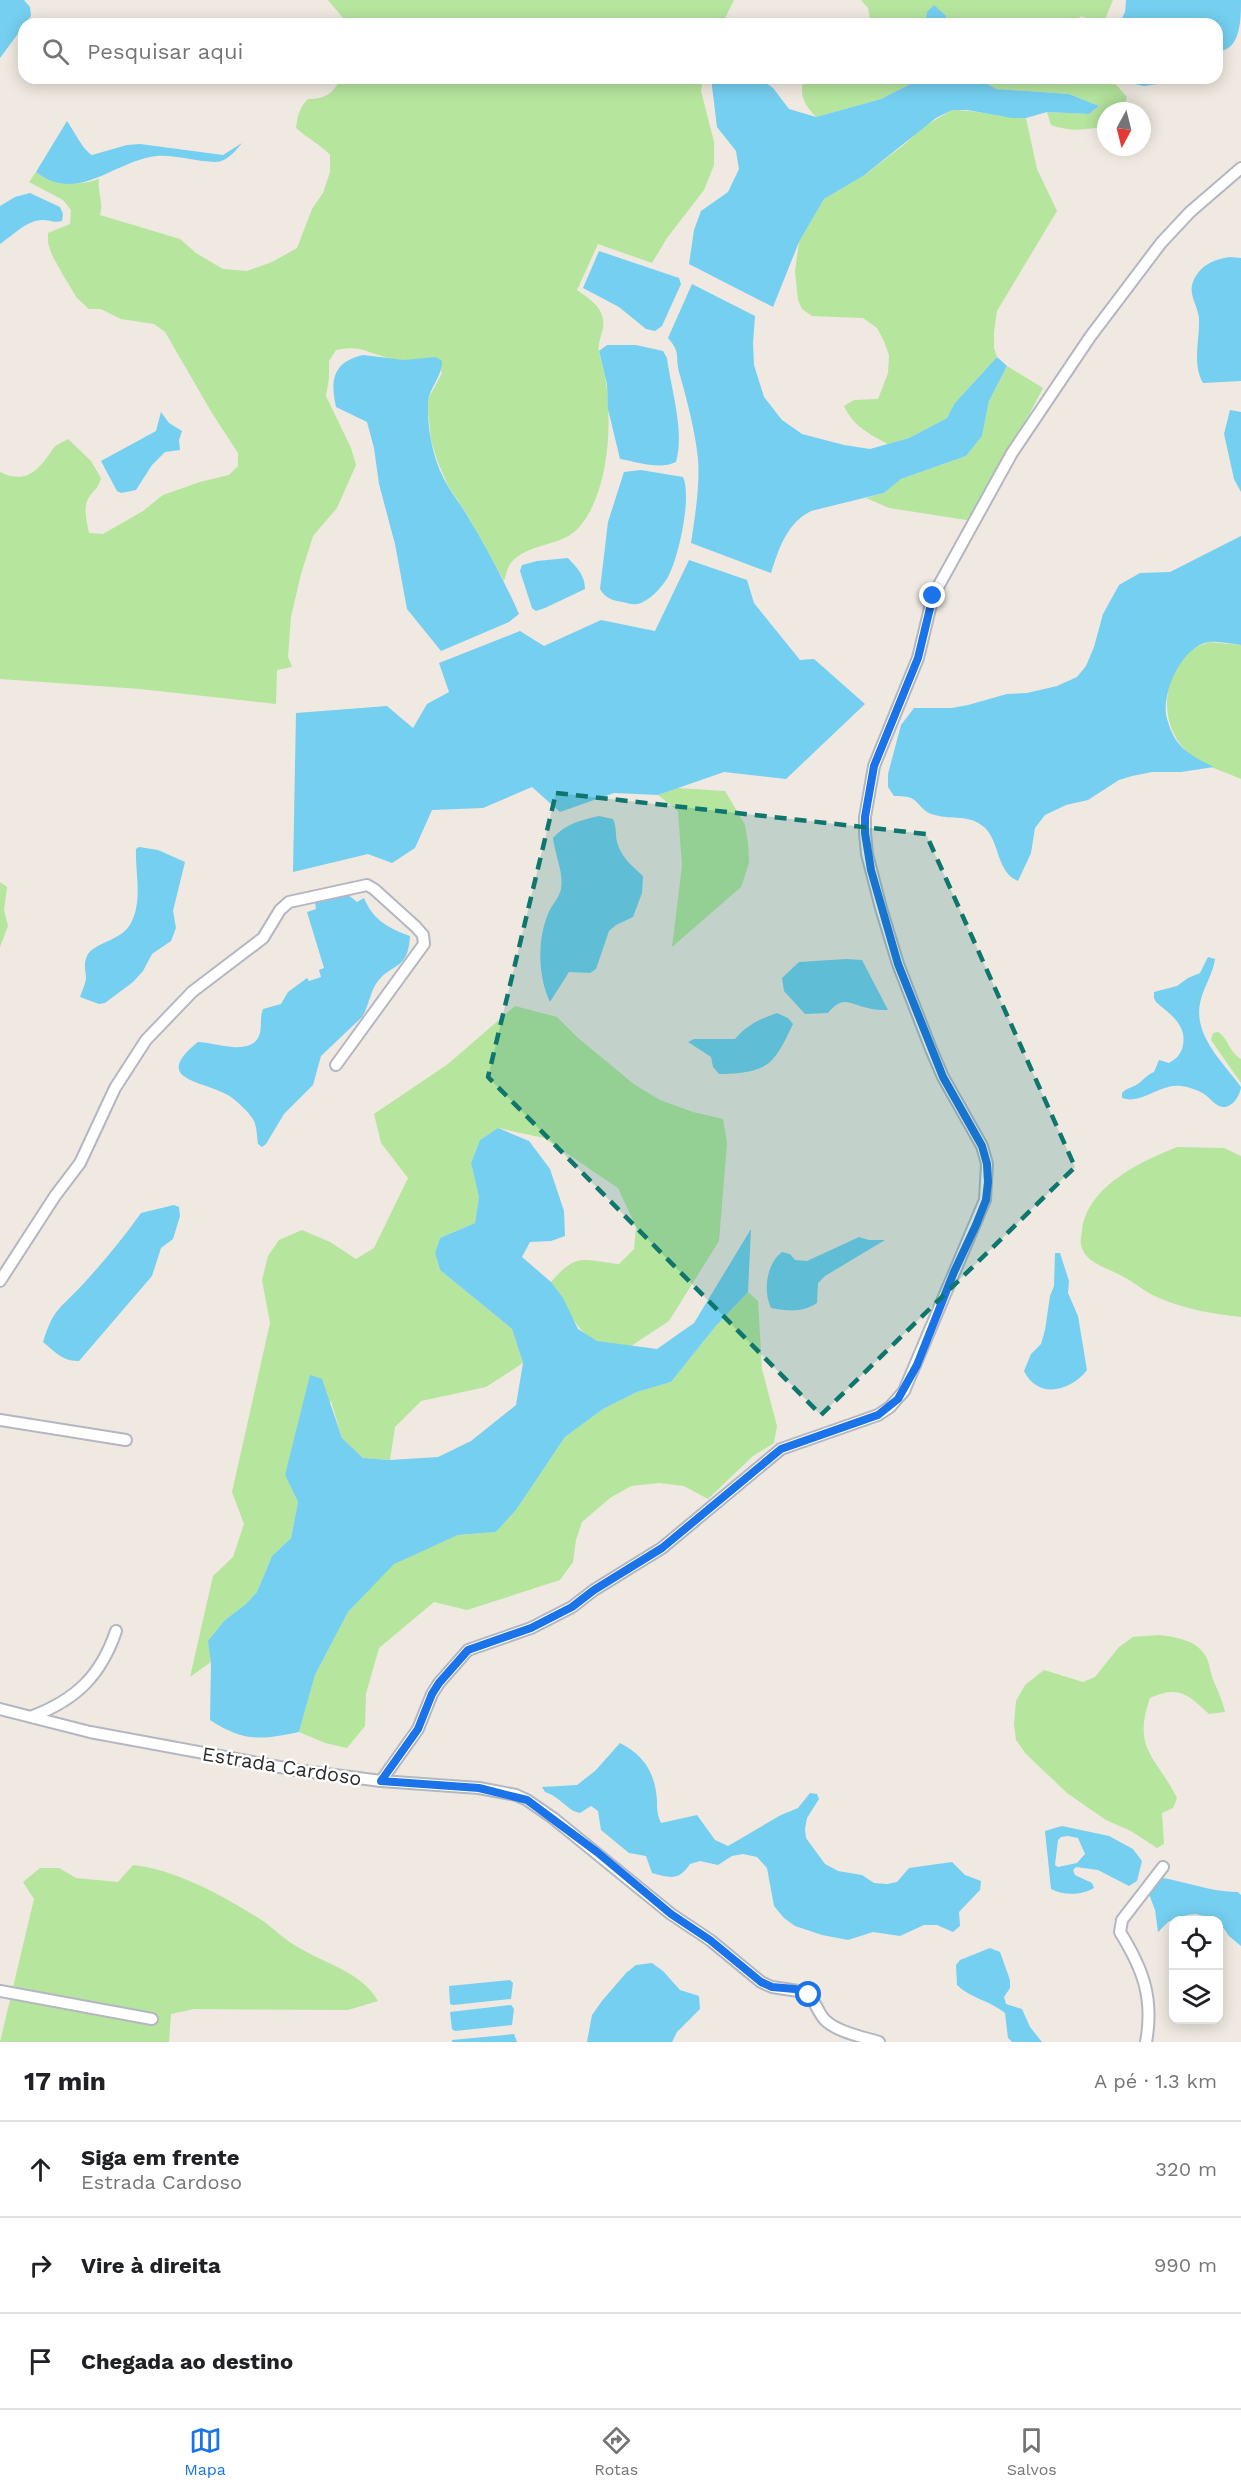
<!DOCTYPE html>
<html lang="pt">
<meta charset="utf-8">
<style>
body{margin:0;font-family:"Work Sans",sans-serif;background:#f2f2f2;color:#202124}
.controls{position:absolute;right:18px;bottom:18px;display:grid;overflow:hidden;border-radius:12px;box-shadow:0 3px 15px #0003}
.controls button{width:54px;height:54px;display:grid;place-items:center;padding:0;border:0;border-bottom:2px solid #e0e0e0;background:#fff;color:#202124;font:30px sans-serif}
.compass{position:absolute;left:1097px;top:102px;width:54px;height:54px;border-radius:50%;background:#fff;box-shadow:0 3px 15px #0003;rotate:187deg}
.stop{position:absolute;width:18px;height:18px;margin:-14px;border:4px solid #1a73e8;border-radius:50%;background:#fff}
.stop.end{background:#1a73e8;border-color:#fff;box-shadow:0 2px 6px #0008}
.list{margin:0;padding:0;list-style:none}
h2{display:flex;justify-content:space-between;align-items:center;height:78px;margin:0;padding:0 24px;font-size:26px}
h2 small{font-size:20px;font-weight:400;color:#757577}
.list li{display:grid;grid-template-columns:39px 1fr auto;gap:18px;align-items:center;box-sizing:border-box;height:96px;padding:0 24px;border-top:2px solid #e0e0e0}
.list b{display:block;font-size:22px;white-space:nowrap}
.list p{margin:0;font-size:20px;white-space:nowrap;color:#757577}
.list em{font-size:20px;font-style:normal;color:#757577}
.icon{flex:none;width:33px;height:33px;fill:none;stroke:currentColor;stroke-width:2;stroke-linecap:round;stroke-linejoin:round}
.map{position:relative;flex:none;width:1241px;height:2042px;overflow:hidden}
.search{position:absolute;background:#fff;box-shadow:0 3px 15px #0003;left:18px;right:18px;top:18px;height:66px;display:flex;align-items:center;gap:15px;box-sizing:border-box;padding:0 21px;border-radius:18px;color:#757577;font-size:22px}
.sheet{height:366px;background:#fff}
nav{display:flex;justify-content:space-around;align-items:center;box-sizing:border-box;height:84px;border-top:2px solid #e0e0e0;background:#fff;font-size:16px;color:#757577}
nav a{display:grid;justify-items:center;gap:3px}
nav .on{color:#1a73e8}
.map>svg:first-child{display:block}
.green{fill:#b6e59e}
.water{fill:#75cff0;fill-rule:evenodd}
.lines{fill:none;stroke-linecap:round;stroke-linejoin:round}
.minor-casing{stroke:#b4b7c1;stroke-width:14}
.minor{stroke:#fff;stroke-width:10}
.route{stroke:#1a73e8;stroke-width:8}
.marked{fill:#0f766e;fill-opacity:0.2;stroke:#0f766e;stroke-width:4.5;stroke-dasharray:12 8;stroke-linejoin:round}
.labels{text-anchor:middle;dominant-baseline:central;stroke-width:5;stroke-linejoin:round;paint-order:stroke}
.street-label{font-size:20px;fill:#2e2e2e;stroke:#fff}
</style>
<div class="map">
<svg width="1241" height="2042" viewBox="0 0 1241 2042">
<rect width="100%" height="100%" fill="#efe9e1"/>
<!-- green -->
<g class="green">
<polygon points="328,0 734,0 722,24 348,24"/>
<polygon points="861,0 1113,0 1103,24 1081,16 1076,24 948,24 946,16 927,12 925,24 871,24 868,8"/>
<path d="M 342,78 L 703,78 L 701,91 L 714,142 L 714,165 L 704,190 L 667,238 L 652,263 L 598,244 L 577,290 C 588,298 601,305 603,320 C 605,331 597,340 599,352 C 601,362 605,372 606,383 C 612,425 609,490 581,525 C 564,548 528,541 510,564 C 507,568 506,576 504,581 L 467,514 L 448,486 L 437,460 L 431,440 L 427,401 L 442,373 L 436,358 C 421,359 403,362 388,358 C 366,352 360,345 336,350 L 329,361 L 329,378 L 326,396 L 351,448 L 356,465 L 337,508 L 313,536 L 301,574 L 291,617 L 288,657 L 292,667 L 277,670 L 276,704 L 140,689 L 0,679 L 0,472 C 26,485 39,470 52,450 C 55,445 63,442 68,439 L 91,461 L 101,478 C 98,490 93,490 88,499 C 83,508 87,523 89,533 L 103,534 L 143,511 L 163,495 L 200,482 L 229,475 L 238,466 L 238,453 L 212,413 L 165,332 L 154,324 L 121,319 L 101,309 L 89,309 L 77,298 L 63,275 L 52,255 L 48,243 L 48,233 L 70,224 L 71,210 L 63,200 L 29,182 L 36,172 C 53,186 79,186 99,179 C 97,191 104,203 100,215 L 180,239 L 196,253 L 223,269 L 247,271 L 272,262 L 297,248 L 312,209 L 323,193 L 330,172 L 330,155 C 320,144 307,138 296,128 C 298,115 299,108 308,99 C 327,99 332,93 342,78 Z"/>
<path d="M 804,78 L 922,78 L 881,99 L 816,117 C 804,104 799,96 804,78 Z"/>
<path d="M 977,78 L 1106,78 L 1112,80 L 1127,97 L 1123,111 L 1106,111 L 1106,126 C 1086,130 1071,132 1051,125 L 1047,112 L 1089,114 L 1099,106 L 1069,94 L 996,89 Z"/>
<path d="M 952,110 C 977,110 1001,118 1026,118 L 1037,169 L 1057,211 L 997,311 L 994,332 L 994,348 L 997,357 L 954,404 L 947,418 L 909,438 L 888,444 C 869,434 853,426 844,406 L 854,400 L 878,399 L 888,373 L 889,355 L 884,341 L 877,328 L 863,318 L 812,316 L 802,309 L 798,300 L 795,271 L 799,242 L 824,199 L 863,176 L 905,144 L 920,129 Z"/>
<polygon points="1007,366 1043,388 973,521 889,508 866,498 884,493 901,479 966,456 982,436 989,401"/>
<path d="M 1208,642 L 1241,645 L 1241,779 C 1225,772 1204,766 1191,755 C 1158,729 1160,677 1191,650 C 1196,646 1203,645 1208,642 Z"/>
<polygon points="677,788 725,791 745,825 748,843 749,863 741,887 672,947 682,866 678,811 658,795"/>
<polygon points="0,882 7,887 4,910 8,926 0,947"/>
<path d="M 515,1006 L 557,1017 L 578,1038 L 635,1085 L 660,1100 L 693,1112 L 723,1119 L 727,1143 L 719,1241 L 669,1321 L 631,1346 C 621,1344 608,1345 598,1341 C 575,1334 565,1301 551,1282 C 577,1252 582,1260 619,1264 L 634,1249 L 636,1227 L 618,1188 L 544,1138 L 498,1128 L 480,1140 L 471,1163 L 479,1197 L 475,1223 L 440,1238 L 435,1253 L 440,1270 L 512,1329 L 523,1363 L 486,1387 L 421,1401 L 395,1427 L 390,1460 L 363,1458 L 342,1438 L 331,1401 L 294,1444 L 285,1475 L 298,1502 L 291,1538 L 272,1556 L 257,1592 L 246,1604 L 225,1620 L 209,1641 L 211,1662 L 190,1677 L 213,1576 L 233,1557 L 244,1524 L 232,1492 L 270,1323 L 262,1280 L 268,1256 L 279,1240 L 302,1230 L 330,1242 L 356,1259 L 374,1248 L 408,1178 L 381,1143 L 374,1114 L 448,1064 Z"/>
<path d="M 1218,1032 C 1228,1038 1229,1052 1241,1059 L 1241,1083 L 1211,1040 L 1213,1033 Z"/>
<path d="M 1177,1147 L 1224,1148 L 1241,1156 L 1241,1317 C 1212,1314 1184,1309 1157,1297 C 1145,1292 1134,1282 1122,1276 C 1108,1268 1084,1263 1081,1244 C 1080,1240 1082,1234 1082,1230 C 1088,1186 1140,1162 1177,1147 Z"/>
<polygon points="748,1292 758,1301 762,1369 777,1426 774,1443 753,1456 708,1499 684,1486 659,1483 631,1486 610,1498 582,1522 576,1540 573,1562 560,1580 467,1610 434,1602 379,1648 366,1694 365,1726 347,1748 325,1743 299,1732 315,1675 348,1612 394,1563 458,1535 496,1532 516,1510 565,1437 603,1409 637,1392 671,1382 715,1327"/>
<path d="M 1159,1635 C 1175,1637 1196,1640 1205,1655 C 1209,1661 1210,1670 1212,1677 C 1217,1689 1222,1699 1225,1712 L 1209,1714 C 1188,1694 1179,1685 1150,1698 C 1132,1750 1156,1756 1177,1798 L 1173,1808 L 1162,1813 L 1164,1844 L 1157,1848 L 1131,1831 L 1106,1820 L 1067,1793 L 1026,1754 L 1016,1740 L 1014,1724 L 1016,1701 L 1025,1685 L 1044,1670 L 1083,1682 L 1095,1677 L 1119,1647 L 1133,1637 Z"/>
<path d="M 133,1865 C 176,1869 227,1898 263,1921 C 274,1929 284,1939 296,1946 C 323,1963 362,1972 378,2001 L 348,2010 L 194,2009 L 171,2014 L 169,2042 L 0,2042 L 34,1899 L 23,1882 L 40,1868 L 59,1868 L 76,1878 L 118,1882 Z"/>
</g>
<!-- water -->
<g class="water">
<polygon points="0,0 24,0 30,7 31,16 0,58"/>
<path d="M 1126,0 L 1241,0 C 1241,18 1241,52 1217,51 L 1217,24 L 1119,24 L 1125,12 Z"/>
<polygon points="934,5 946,16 948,24 925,24 927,12"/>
<polygon points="711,78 759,78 773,88 789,109 816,117 881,99 922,78 977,78 996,89 1069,94 1099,106 1089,114 1047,112 1026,118 1012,118 967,110 952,110 936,118 863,176 824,199 799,242 773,307 689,264 694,230 701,211 728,192 739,169 736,151 717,127"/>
<polygon points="1106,78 1162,78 1158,84 1144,86"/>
<path d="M 67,121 C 74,131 83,150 92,155 L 127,145 L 140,144 L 223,155 L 242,143 C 236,150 230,158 221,161 C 210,165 175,154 157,156 C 115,160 78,205 36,172 Z"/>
<path d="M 30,193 L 60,207 L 63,214 L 62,221 C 55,223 49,220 42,220 C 27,220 12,236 0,244 L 0,206 L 15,197 Z"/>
<polygon points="599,251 679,278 681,284 662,326 655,331 646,329 619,307 583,288"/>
<path d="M 1230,257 L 1241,258 L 1241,381 L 1203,383 C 1192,364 1200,339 1199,318 C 1198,306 1188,294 1193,282 C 1199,266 1214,259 1230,257 Z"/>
<path d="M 692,284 L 755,316 L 753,343 L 754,365 L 764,397 L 782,420 L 802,434 L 844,445 L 870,449 L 909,438 L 947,418 L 954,404 L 997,357 L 1007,366 L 989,401 L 982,436 L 966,456 L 901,479 L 884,493 L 811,511 C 787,523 779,548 771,573 L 691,543 C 695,516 700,487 698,459 C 695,430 687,400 679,372 C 675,355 681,353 668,338 Z"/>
<path d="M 607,345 L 636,345 L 663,351 L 667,358 C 671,389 685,432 676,462 C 660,470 637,462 620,459 L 608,409 L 607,384 L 599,351 Z"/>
<path d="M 363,355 L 404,360 L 436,357 L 442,361 C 442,378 428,389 428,404 C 427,432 434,464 449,488 C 455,498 462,506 467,515 C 486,547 504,580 519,614 L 509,622 L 441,651 L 407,609 L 395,544 L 379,484 L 374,448 L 367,422 L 336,407 C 330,380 333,362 363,355 Z"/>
<polygon points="1230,410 1241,412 1241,492 1234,479 1224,434"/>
<polygon points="161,412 169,423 182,431 179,440 180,450 165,452 152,465 136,490 121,493 117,491 101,461 156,431"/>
<path d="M 641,470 L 683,477 C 692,496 679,557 668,577 C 662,587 649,602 637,604 C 633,605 627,603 623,602 C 613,601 605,598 600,589 L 608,522 L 624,472 Z"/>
<path d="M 1241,536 L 1241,645 C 1231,644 1218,641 1208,642 C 1182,647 1163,690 1166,714 C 1167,721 1172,734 1176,740 C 1186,754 1200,760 1214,767 L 1181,772 L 1152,772 L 1132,776 L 1119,780 L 1088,800 L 1066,805 L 1045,815 L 1035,828 L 1031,853 L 1018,881 C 996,872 1000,841 984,827 C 969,814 952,820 935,815 C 924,813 921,805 913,799 C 908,796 900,796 894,796 L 888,787 L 888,774 L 901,725 L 914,708 L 952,708 L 968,705 L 1007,694 L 1027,693 L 1057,686 L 1077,677 L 1086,666 L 1094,647 L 1103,614 L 1119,585 L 1140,573 L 1170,572 Z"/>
<path d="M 568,558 C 577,568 585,575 585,589 L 545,608 L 536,611 L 532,608 L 520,571 L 522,565 L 537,561 Z"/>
<polygon points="689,560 747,580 754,603 800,660 814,659 865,704 786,779 724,772 658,795 614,793 560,812 532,787 483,808 432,810 415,848 392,863 368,854 293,872 296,713 387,706 413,728 427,704 449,692 439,663 520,631 544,646 601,620 655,631"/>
<path d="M 599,816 L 613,819 C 617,828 615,833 617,842 C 621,857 632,866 643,876 L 642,893 L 633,917 L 616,925 L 609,931 L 596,969 L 590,973 L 569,972 L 550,1002 C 538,976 537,940 548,914 C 551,905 559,899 561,889 C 564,873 555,855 553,838 C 565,824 581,820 599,816 Z"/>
<path d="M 139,847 L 158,850 L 185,862 L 173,911 L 176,928 L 171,941 L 152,954 L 143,971 L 133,982 L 105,1003 L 99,1004 L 80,997 C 82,991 85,985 86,979 C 86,971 83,964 87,956 C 95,941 121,942 131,923 C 143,900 135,873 136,849 Z"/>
<path d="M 347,894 L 357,902 L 364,898 C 373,920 388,928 410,936 C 408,971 393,962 378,981 C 370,991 369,1006 362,1017 L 321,1056 L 313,1085 L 284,1114 L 266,1144 L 262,1147 L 258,1144 C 257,1137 257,1128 254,1121 C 250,1113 236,1100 228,1095 C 201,1080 151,1080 198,1042 C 213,1042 248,1056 258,1038 C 263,1029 259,1018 263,1009 L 281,1004 L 288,992 L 307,978 L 309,981 L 321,977 L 319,970 L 324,968 L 307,912 L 316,909 L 315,903 L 334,895 Z"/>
<path d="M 1208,957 L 1215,959 C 1213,973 1205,985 1201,999 C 1191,1034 1223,1062 1241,1087 C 1240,1097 1230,1111 1219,1106 C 1213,1103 1209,1097 1204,1094 C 1198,1090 1189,1087 1181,1086 C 1160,1083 1142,1105 1122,1098 L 1122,1093 C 1127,1088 1131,1088 1136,1085 C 1143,1081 1146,1075 1154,1072 L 1159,1060 L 1169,1063 C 1176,1059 1179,1056 1182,1049 C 1189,1026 1171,1015 1156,1002 L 1154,998 L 1154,992 L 1177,986 L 1188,978 L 1200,973 Z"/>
<path d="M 846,959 L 862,960 L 888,1010 C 882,1010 874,1010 868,1008 C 850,1005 844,994 828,1013 L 805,1014 L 784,991 L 782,978 L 799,962 Z"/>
<path d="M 777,1013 L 788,1018 L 793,1024 C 787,1036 780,1053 770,1062 C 758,1073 734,1074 719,1074 L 713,1067 L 711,1057 L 688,1042 L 694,1039 L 735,1039 C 747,1025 760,1019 777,1013 Z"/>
<path d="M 498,1128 L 529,1141 L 550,1169 L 564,1211 L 565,1236 L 551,1241 L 530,1242 L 522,1257 L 551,1282 L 563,1298 L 578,1329 L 597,1341 L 657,1349 L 694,1323 L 751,1229 L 748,1292 L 715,1327 L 671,1382 L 637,1392 L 603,1409 L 565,1437 L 516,1510 L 496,1532 L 458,1535 L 394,1564 L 348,1612 L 315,1675 L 299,1732 C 260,1740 244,1742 210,1720 L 211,1662 L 208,1641 L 225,1620 L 246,1604 L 257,1592 L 272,1556 L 291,1538 L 298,1502 L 285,1475 L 310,1375 L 322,1379 L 342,1438 L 363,1458 L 390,1460 L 438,1457 L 471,1441 L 516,1405 L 523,1363 L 512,1329 L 440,1270 L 435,1253 L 440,1238 L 475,1223 L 479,1197 L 471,1163 L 480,1140 Z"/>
<path d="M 174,1205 L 179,1207 L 180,1216 L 173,1239 L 161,1248 L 152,1276 L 79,1361 C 63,1362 54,1351 43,1342 C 54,1306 62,1308 85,1282 C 105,1260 124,1237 141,1213 Z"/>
<path d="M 859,1237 L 869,1240 L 885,1240 L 825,1276 L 818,1283 L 817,1303 C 802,1313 788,1311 771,1308 C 763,1292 766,1264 782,1252 L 790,1254 L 795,1260 L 807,1261 Z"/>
<path d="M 1055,1253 L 1060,1253 L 1069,1281 L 1068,1293 L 1078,1316 L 1087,1370 C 1071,1391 1038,1400 1024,1371 L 1031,1354 L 1041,1344 L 1045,1330 L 1050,1296 L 1054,1286 Z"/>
<path d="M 620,1743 C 644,1755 655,1773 657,1800 C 657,1809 657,1814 661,1823 L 697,1815 L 715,1840 L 728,1846 L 781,1815 L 798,1808 L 810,1793 L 817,1794 L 819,1799 L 807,1818 L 805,1829 L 806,1838 L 825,1864 L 838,1871 L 862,1875 L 874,1883 L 887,1884 L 897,1882 L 909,1868 L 952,1862 L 965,1875 L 981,1881 L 980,1890 L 959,1912 L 960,1926 L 953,1932 L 937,1925 L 924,1925 L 900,1936 L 873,1932 L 848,1940 L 822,1935 L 795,1926 L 784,1918 L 774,1906 L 767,1868 L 757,1857 L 743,1854 L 732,1856 L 718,1865 L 700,1861 L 690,1864 C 679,1881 670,1878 652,1873 L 646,1856 L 629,1853 L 601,1830 L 598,1811 L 591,1806 L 580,1813 C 566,1810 561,1797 545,1792 L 542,1787 L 577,1785 L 595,1771 Z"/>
<path d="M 1062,1826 L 1109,1836 L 1133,1849 L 1142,1861 L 1137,1881 L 1129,1886 L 1098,1870 L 1076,1867 L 1073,1870 L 1075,1875 L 1092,1883 L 1094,1888 C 1083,1895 1063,1896 1051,1889 L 1045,1831 ZM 1068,1836 L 1078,1838 L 1085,1854 L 1077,1863 L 1058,1867 L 1055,1865 L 1058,1840 L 1061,1837 Z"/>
<path d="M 1163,1878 C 1187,1882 1212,1892 1238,1892 L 1241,1895 L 1241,1946 L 1229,1936 L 1218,1920 L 1196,1914 L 1187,1915 L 1168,1922 L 1158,1932 L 1155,1910 L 1149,1894 L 1158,1881 Z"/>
<path d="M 990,1948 L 1000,1952 L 1010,1980 L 1010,1988 L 1004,1997 L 1006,2004 L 1022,2009 L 1030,2027 L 1042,2042 L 1012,2042 L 1008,2038 L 1005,2013 C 991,2001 970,1998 957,1985 L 956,1965 L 960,1960 Z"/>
<polygon points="652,1963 663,1971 680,1990 699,1996 700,2009 677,2032 672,2042 587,2042 592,2015 602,2001 626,1973 636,1965"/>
<polygon points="510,1980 513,1983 511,1999 453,2005 450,2004 449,1986"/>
<polygon points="511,2005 514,2009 512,2025 455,2031 452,2029 450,2012"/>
<polygon points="514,2034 517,2042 452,2042 452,2040"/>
</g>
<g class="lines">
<defs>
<g id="minor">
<polyline points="0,1281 55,1196 80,1163 115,1088 146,1040 192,992 263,938 280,910 289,902 367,885 374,889 416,927 423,935 424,944 336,1065"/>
<polyline points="0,1420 126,1440"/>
<path d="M 0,1709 L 90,1732 L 296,1770 L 381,1781 L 479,1788 L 516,1795 L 527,1800 L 553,1818 L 671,1914 L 710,1940 L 761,1982 L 772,1987 L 805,1992 C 815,1998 817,2012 825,2020 C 837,2032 863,2037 879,2042"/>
<path d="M 33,1716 C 77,1699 101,1675 116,1631"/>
<polyline points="381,1781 418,1729 432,1694 439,1683 468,1650 531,1628 572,1607 594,1590 662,1548 781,1449 878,1415 890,1407 904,1391 985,1200 987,1164 982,1146 943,1077 931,1049 898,964 881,908 867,854 865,833 865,817 874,766 918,658 933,596 1012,453 1090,337 1161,243 1190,212 1241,168"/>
<polyline points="0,1991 152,2019"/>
<path d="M 1146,2042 C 1154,1998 1143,1969 1120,1932 L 1122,1920 L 1163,1867"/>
</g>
</defs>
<!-- minor casing -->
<use href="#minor" class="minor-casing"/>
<!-- minor -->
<use href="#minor" class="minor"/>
</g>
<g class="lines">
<!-- route -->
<polyline class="route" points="809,1995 795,1989 772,1987 761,1982 710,1940 671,1914 597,1852 527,1800 479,1788 381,1781 418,1729 432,1694 439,1683 468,1650 531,1628 572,1607 594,1590 662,1548 781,1449 878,1415 898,1399 917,1365 954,1272 976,1225 986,1200 988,1182 987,1164 982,1146 943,1077 898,964 871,870 865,833 865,817 874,766 918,658 933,596"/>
</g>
<!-- marked area -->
<path class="marked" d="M 556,793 L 926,834 L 1075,1167 L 821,1415 L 488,1077 Z"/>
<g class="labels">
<!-- street labels -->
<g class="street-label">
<text transform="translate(282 1766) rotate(9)">Estrada Cardoso</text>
</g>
</g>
</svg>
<div class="controls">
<button><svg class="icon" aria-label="locate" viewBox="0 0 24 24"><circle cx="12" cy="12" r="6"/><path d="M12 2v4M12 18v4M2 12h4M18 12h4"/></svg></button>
<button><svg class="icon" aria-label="layers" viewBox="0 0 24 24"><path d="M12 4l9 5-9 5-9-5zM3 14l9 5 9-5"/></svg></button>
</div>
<svg class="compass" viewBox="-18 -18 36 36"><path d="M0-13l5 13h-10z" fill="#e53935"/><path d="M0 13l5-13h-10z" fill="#757577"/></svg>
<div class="stop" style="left:809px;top:1995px"></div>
<div class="stop end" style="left:933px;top:596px"></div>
<div class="search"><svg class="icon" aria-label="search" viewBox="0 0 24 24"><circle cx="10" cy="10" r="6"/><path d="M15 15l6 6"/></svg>Pesquisar aqui</div>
</div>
<section class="sheet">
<h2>17 min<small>A pé · 1.3 km</small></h2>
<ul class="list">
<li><svg class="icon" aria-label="ahead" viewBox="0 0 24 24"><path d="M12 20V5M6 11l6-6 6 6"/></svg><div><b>Siga em frente</b><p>Estrada Cardoso</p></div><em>320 m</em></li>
<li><svg class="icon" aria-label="right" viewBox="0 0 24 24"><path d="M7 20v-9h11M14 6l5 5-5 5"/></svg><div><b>Vire à direita</b></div><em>990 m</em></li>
<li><svg class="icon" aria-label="arrive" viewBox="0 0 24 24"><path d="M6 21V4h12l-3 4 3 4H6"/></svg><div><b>Chegada ao destino</b></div></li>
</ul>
</section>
<nav>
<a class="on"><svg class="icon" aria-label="map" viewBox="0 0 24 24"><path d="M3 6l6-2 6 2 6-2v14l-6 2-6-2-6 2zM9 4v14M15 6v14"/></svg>Mapa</a>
<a><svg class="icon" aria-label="directions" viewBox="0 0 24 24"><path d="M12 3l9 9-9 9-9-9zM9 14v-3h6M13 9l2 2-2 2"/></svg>Rotas</a>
<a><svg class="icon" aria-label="saved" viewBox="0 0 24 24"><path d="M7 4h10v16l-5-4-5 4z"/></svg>Salvos</a>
</nav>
